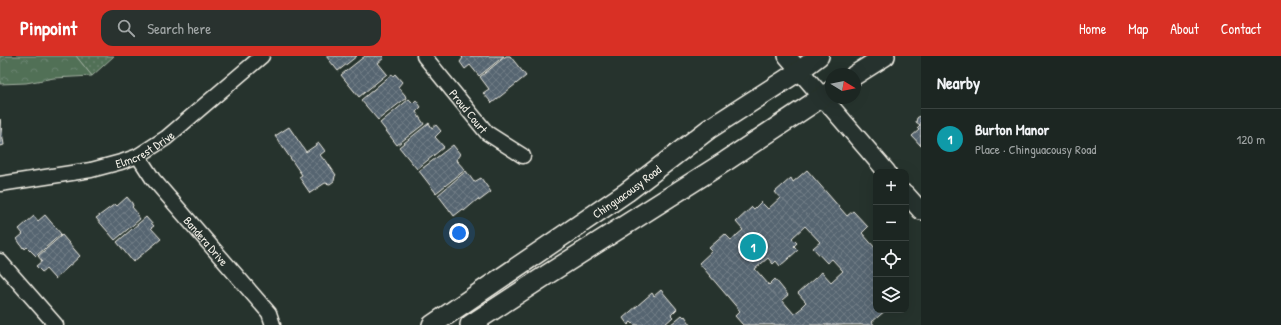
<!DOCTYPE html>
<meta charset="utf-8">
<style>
body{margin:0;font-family:"Patrick Hand",sans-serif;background:#29322f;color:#f1f3f6}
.controls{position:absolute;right:12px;bottom:12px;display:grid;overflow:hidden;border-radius:8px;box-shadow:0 4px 16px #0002}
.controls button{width:36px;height:36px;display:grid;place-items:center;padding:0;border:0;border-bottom:1px solid #3a4340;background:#1c2622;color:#f1f3f6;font:20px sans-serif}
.compass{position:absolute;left:825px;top:12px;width:36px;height:36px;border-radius:50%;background:#1c2622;box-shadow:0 4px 16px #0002;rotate:100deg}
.you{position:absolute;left:459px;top:177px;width:14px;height:14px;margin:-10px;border:3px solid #fff;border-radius:50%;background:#1a73e8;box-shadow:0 0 0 6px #1a73e833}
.badge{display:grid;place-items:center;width:26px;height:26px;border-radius:50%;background:#d93025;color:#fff;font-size:13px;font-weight:700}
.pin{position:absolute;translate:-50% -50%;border:2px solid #fff;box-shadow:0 1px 4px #0006}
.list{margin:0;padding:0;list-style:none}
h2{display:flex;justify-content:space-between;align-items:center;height:52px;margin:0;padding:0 16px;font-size:17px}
h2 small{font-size:13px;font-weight:400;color:#a0a5a5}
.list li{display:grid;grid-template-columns:26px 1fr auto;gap:12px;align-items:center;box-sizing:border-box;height:60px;padding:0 16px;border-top:1px solid #3a4340}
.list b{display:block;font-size:15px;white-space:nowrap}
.list p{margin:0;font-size:13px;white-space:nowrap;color:#a0a5a5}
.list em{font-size:13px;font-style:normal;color:#a0a5a5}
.icon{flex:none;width:22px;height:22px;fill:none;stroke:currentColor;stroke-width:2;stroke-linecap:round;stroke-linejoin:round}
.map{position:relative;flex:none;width:921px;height:269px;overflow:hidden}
header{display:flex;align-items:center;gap:24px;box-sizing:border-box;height:56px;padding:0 20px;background:#d93025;color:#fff}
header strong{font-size:19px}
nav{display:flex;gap:22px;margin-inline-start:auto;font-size:14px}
.search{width:280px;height:36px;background:#29322f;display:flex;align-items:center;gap:10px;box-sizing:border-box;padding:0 14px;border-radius:12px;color:#a0a5a5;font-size:15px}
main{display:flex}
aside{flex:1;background:#1c2622}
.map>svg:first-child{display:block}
.grass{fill:url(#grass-dots);stroke:#a2b0a0}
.forest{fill:url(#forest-crowns);stroke:#a2b0a0}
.building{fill:url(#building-cross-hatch);stroke:#f4f1e8;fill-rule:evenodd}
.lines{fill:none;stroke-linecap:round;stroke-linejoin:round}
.minor-casing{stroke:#f4f1e8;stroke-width:17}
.tertiary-casing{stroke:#f4f1e8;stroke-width:20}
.secondary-casing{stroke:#f4f1e8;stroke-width:22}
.minor{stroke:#26332d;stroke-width:14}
.tertiary{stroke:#26332d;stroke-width:17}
.secondary{stroke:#26332d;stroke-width:19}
.labels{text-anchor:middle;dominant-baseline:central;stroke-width:3.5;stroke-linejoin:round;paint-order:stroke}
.street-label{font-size:12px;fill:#f4f1e8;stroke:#26332d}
</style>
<header>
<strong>Pinpoint</strong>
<div class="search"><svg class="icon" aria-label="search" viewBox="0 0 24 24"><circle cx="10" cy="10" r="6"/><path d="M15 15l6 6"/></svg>Search here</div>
<nav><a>Home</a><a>Map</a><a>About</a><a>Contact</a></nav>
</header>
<main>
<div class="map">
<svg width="921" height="269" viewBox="0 0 921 269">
<defs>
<pattern id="grass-dots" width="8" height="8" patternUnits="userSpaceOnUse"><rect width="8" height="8" fill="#516f57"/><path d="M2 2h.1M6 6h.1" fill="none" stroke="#6b846f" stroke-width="1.8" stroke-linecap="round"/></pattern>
<pattern id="forest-crowns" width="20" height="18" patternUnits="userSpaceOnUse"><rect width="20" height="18" fill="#516f57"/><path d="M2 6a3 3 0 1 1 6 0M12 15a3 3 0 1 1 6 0" fill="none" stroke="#6b846f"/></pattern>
<pattern id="building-cross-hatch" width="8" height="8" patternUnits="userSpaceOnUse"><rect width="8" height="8" fill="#566571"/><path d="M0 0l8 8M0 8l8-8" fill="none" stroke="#6f7c85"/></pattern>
</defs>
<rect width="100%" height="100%" fill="#26332d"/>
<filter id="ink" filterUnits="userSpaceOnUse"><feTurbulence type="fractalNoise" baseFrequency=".025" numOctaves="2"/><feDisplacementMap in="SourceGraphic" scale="8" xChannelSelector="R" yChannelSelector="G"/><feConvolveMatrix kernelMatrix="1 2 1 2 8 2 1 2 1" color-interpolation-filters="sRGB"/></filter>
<g filter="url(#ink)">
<!-- grass -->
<polygon class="grass" points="76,0 114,0 92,20"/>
<!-- forest -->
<polygon class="forest" points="0,0 76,0 92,20 54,22 26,27 0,28"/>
<!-- building -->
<g class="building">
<polygon points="326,0 357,0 338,15"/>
<polygon points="365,0 382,0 384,2 378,7 387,18 359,41 341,19"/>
<polygon points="461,0 504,0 479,20 470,9 465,13 460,6 463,2"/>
<polygon points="506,0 510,0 526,20 492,47 483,37 489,33 480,21"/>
<polygon points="392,18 393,20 395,18 402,26 398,31 405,39 406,42 378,64 361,44"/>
<polygon points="409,43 413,47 416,44 421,51 416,56 424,68 397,89 380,67"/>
<polygon points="921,59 921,90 912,80 919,74 917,72 920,69 916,66 917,62"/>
<polygon points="0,63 4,89 0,90"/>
<polygon points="429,67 432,72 436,69 441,75 435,81 444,91 417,113 399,91"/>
<polygon points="289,71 306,96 319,87 325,95 320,99 324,104 325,103 336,119 335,120 334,125 330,128 325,127 310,137 299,121 302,119 275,80"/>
<polygon points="453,89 460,98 456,104 465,114 436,137 419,115"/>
<path d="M 807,114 L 847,160 L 853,155 L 868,171 L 862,177 L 876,193 L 876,254 L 886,254 L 872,266 L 874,269 L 743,269 L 735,260 L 740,255 L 699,207 L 712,195 L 709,192 L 725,178 L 731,184 L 743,174 L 736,166 L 752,151 L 754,153 L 761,146 L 768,153 L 780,142 L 775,136 L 791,122 L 793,126 ZM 805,170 L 820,186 L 813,192 L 827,207 L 832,203 L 843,215 L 831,226 L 822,216 L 798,237 L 806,246 L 802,250 L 803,251 L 794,258 L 782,244 L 788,239 L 775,223 L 769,229 L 755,213 L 768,202 L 773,208 L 776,205 L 780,210 L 798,194 L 794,190 L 797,187 L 792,182 Z"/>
<polygon points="466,115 474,126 481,122 491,136 479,145 478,143 464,155 463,153 454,160 438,139"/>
<polygon points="127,141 132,147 133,150 132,151 138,158 137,159 140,163 115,184 96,162 115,148 117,150"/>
<polygon points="45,159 61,178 36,200 27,191 25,193 24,191 23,192 17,183 23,178 19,173 34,160 38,165"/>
<polygon points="146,161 154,170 151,172 161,183 133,206 117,186"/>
<polygon points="62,179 80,200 55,223 46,213 42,216 36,210 42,205 38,200"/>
<polygon points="661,234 677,253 671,259 673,261 664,269 634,269 631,266 628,269 623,262 652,237 654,240"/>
<polygon points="682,259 684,261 685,260 691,269 670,269"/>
</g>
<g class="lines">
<defs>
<g id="minor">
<path id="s1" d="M 424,0 L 487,77 L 523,100"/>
<path id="s2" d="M 138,100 L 153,123 L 269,257 L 273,269"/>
<path id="s3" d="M 0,128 L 91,114 L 121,106 L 138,100 L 166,82 L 262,0"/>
<polyline points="0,205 56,269"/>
</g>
<g id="tertiary">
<polyline points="787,0 887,116"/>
<polyline points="906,138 921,155"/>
</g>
<g id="secondary">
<polyline points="855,19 885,0"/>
<path id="s4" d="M 432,269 L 627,136 L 709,73 L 799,15 L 819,0"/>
<polyline points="470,269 548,218 726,105 831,35"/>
</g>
</defs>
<!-- minor casing -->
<use href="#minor" class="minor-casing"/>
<!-- tertiary casing -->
<use href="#tertiary" class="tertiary-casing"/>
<!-- secondary casing -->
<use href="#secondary" class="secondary-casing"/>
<!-- minor -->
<use href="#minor" class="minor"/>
<!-- tertiary -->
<use href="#tertiary" class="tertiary"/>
<!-- secondary -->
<use href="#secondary" class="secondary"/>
</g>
</g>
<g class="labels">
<!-- street labels -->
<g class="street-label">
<text stroke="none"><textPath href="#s1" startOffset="71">Proud Court</textPath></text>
<text stroke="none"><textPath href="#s3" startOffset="150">Elmcrest Drive</textPath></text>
<text stroke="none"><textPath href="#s4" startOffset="236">Chinguacousy Road</textPath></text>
<text stroke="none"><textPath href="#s2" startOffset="109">Bandera Drive</textPath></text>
</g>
</g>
</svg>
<div class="controls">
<button>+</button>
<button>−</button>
<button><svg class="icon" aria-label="locate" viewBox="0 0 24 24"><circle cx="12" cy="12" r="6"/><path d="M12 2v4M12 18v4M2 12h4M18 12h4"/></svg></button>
<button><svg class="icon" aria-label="layers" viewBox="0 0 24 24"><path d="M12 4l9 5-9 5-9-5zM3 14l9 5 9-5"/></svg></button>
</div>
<svg class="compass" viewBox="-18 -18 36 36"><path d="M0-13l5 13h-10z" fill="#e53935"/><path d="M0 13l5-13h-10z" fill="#a0a5a5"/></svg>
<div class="you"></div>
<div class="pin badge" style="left:753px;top:191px;background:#0f9aa8">1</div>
</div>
<aside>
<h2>Nearby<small></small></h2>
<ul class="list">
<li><span class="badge" style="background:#0f9aa8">1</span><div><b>Burton Manor</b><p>Place · Chinguacousy Road</p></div><em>120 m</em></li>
</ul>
</aside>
</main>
